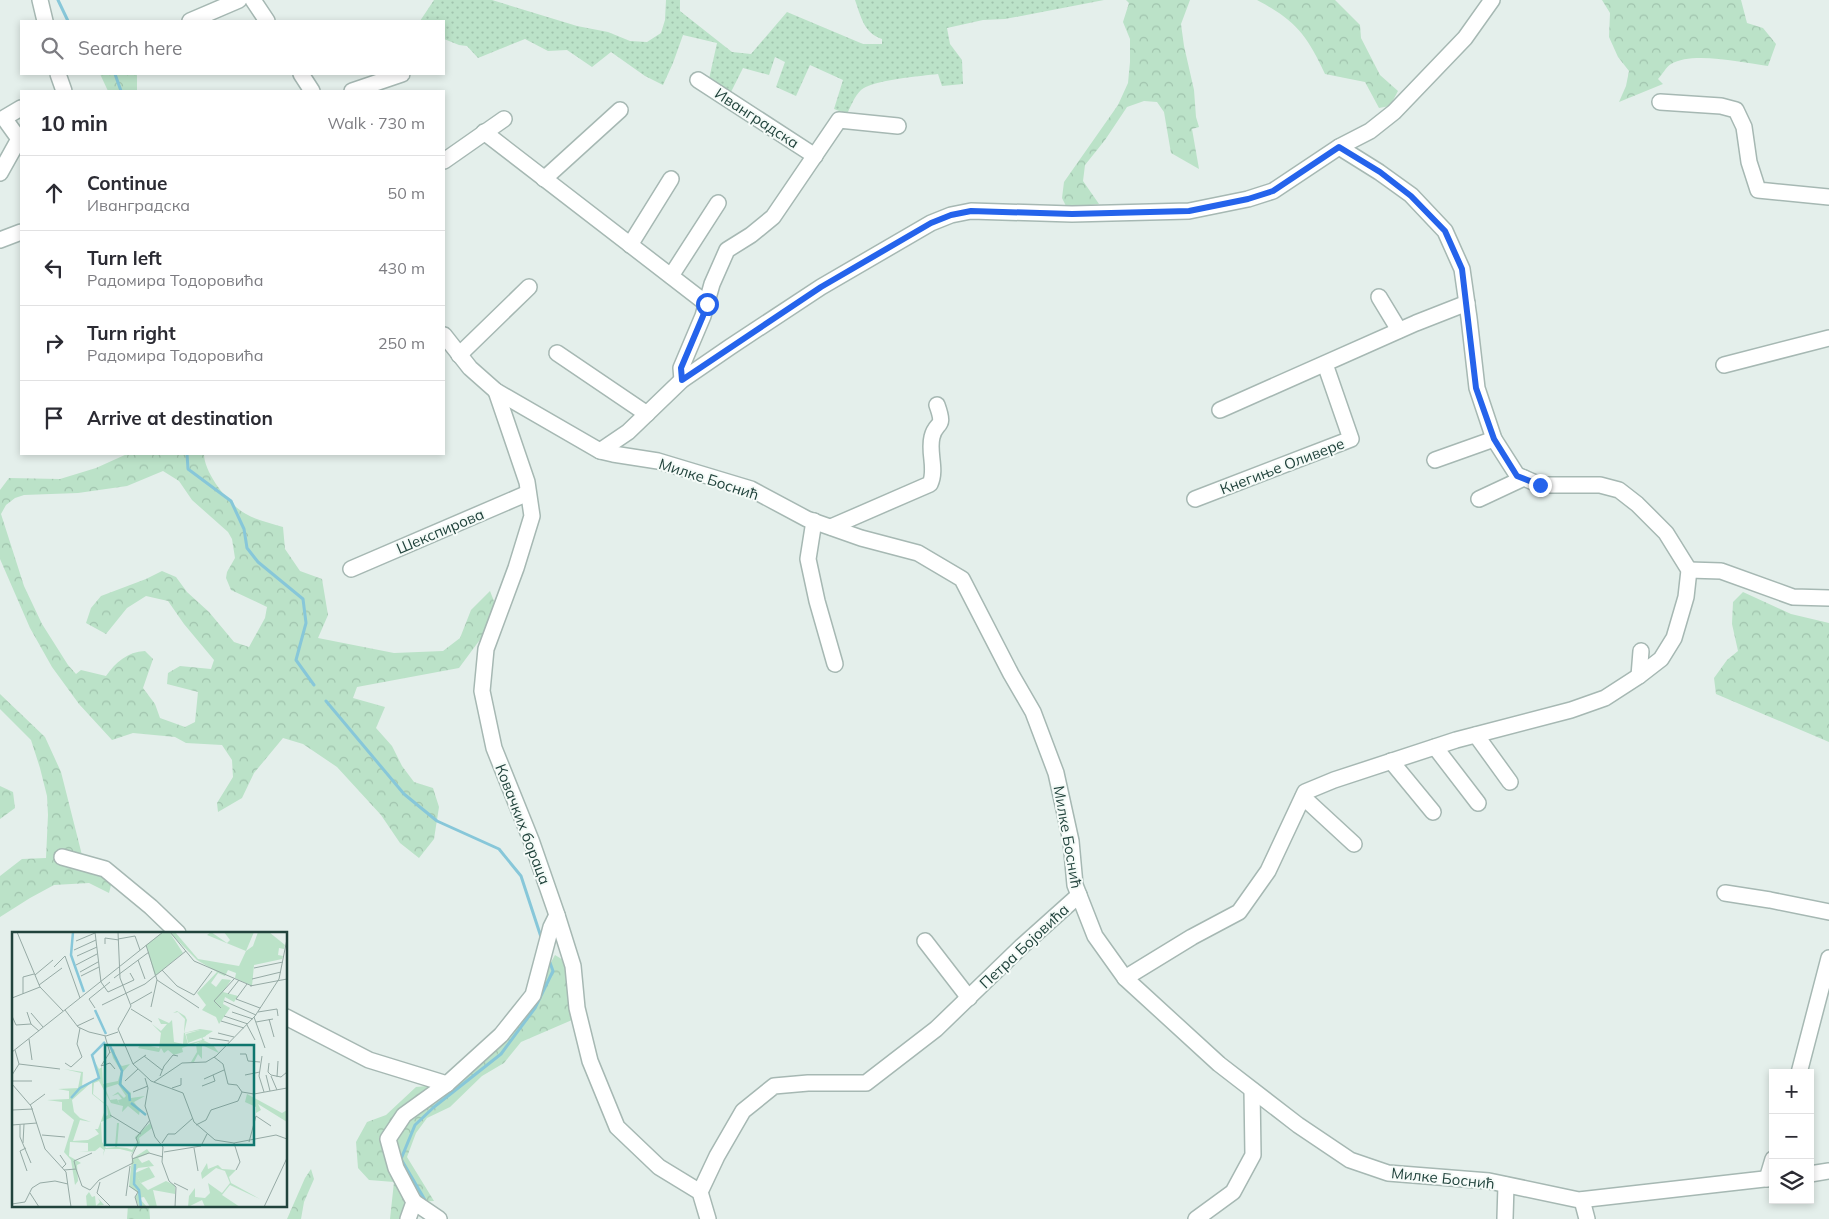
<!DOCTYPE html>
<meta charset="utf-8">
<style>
body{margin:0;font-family:Mulish,sans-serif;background:#f2f2f3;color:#2b2b33}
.controls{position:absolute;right:15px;bottom:15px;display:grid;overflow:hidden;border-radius:0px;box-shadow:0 2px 8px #0003}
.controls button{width:45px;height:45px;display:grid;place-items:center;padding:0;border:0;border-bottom:1px solid #e1e1e2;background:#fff;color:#2b2b33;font:25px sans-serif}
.stop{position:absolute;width:15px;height:15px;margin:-11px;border:4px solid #2563eb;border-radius:50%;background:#fff}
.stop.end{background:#2563eb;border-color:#fff;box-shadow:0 1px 5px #0008}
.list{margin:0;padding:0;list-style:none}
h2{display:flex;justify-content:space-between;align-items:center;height:65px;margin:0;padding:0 20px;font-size:21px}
h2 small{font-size:16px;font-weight:400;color:#7c7c81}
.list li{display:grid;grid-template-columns:32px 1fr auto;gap:15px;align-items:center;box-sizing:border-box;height:75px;padding:0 20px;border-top:1px solid #e1e1e2}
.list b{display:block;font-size:19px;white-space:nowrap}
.list p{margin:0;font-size:16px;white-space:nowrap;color:#7c7c81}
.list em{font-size:16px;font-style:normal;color:#7c7c81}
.icon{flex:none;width:28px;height:28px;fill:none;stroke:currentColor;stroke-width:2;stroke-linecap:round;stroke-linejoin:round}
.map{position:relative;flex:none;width:1829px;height:1219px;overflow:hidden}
.search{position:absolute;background:#fff;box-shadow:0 2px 8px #0003;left:20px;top:20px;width:425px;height:55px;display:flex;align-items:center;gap:12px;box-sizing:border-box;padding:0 18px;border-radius:0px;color:#7c7c81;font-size:19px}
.panel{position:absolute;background:#fff;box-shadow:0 2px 8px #0003;left:20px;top:90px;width:425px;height:365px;border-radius:0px}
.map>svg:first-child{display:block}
.grass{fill:url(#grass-dots)}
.forest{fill:url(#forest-crowns);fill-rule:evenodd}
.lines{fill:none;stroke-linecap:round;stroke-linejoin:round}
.stream{stroke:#87c7d9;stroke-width:3}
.minor-casing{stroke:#a6b8b3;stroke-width:18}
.minor{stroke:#fff;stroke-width:15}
.route{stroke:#2563eb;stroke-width:6}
.labels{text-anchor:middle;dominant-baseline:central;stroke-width:4;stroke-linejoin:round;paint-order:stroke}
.street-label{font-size:15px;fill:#21433c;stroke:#f5fbf8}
.inset-river{fill:none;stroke:#87c7d9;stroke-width:2.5}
.inset-road{fill:none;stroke:#96aaa5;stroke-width:1}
.view{fill:#0f766e;fill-opacity:0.15;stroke:#0f766e;stroke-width:2.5}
.inset-edge{fill:none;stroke:#21433c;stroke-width:2.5}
</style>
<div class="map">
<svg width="1829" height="1219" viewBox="0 0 1829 1219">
<defs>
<pattern id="grass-dots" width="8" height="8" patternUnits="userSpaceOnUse" patternTransform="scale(1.25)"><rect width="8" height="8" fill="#bbe2c8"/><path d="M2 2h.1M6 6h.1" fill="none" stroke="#a0c3ad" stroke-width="1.8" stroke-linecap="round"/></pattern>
<pattern id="forest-crowns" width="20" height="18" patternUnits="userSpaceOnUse" patternTransform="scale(1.25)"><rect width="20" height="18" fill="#bbe2c8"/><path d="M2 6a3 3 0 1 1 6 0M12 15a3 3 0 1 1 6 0" fill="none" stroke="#a0c3ad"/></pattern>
</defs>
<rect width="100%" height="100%" fill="#e4efeb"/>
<!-- grass -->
<path class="grass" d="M 434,0 L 492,0 L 577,26 L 608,32 L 630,41 L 647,42 L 661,33 L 665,20 L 666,0 L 680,0 L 680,11 L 732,52 L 751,54 L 787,12 L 863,44 L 882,44 L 882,39 C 864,33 861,17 855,0 L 1104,0 L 1005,19 L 983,20 L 947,28 L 950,44 L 962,60 L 963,84 L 942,86 L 938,74 C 922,76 872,80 861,90 C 854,97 851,106 847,114 L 834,109 L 843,80 L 810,65 L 796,96 L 776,87 L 785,62 L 775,57 L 769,75 L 743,68 L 731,92 L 709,79 L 717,43 L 683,35 L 673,63 L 663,85 L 645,76 L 611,52 L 592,67 L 567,50 L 548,51 L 525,39 L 478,58 L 467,46 L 459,45 L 444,39 L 444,21 L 420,21 Z"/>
<!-- forest -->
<g class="forest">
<polygon points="1126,0 1190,0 1181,24 1184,46 1194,90 1196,117 1199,127 1192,129 1199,169 1171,153 1164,112 1157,102 1144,101 1127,107 1105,140 1085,165 1083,181 1099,204 1072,207 1066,206 1062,198 1064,182 1118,105 1128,83 1130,62 1130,39 1123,22 1129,3"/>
<path d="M 1257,0 L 1335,0 L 1360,25 L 1361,38 L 1380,75 L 1398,91 L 1390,106 L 1379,108 L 1365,82 L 1325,74 C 1307,35 1295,20 1257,0 Z"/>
<path d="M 1602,0 L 1741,0 L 1747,23 L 1763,28 L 1776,44 L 1768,66 C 1743,63 1693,51 1671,64 C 1666,67 1662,75 1658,79 L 1663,84 L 1619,102 L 1626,86 L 1629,71 L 1618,57 L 1609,37 L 1610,13 Z"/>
<polygon points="100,74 137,74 137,91 108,91"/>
<path d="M 127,454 L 204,454 C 204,473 229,505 246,514 C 256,520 271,523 283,527 L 285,549 L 300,571 L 322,579 L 328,615 L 318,638 L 394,653 L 443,651 L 460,638 L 471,610 L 490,591 L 499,614 L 459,668 L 357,687 L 353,698 L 385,707 L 376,728 L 392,746 L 402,766 L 414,782 L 433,788 L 439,807 L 434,839 L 419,858 L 400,843 L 381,815 L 337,767 L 303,744 L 283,738 L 254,773 L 242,798 L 218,812 L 217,803 L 233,777 L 232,760 L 222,745 L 186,743 L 175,737 L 133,733 L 112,740 L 79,704 L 52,667 L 30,628 L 0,559 L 0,490 L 9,478 L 60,479 L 96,468 ZM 163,471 L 179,481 L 192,500 L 228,532 L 232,539 L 235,558 L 227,572 L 226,578 L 231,590 L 267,607 L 265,618 L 249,647 L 234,642 L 209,612 L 187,592 L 176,577 L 162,571 L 146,579 L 101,596 L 91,608 L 86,623 L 106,634 L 127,608 L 146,596 L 168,601 L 184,624 L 214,660 L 211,669 L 180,666 L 168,673 L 167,684 L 198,692 L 195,722 L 185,727 L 160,718 L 155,704 L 143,688 L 153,659 L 145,651 C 127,652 116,662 106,676 L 81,670 L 76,674 L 68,665 L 42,624 L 24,586 L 1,514 L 6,505 L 15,498 L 24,495 L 78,493 L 127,486 Z"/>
<polygon points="1743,592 1791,614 1829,623 1829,742 1716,694 1714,678 1727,660 1738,651 1732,624 1733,602"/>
<polygon points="0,694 45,737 61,772 85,867 112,881 109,893 89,883 54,885 30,898 0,917 0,876 22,859 46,858 48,815 47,796 40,768 31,740 0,709"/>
<polygon points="0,786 13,792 15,808 0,819"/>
<polygon points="555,955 573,966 579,1017 521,1042 504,1063 482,1076 450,1107 427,1118 416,1133 407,1157 434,1201 414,1202 410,1219 390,1219 394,1182 369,1180 358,1168 356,1142 367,1122 386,1115 416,1087 447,1084 533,995"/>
<polygon points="311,1169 314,1179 304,1202 301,1219 287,1219 305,1178"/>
<polygon points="128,1205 149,1205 150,1219 127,1219"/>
</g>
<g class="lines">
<!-- stream -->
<g class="stream">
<polyline points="58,0 68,21"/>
<polyline points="115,74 121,91"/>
<polyline points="187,454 188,469 231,501 244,529 247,548 258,562 303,599 306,623 296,660 314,685"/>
<polyline points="326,701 404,794 437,821 499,849 521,876 542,940"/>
<polyline points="425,1204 425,1200 401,1159 415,1125 434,1107 501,1054 535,1008 553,971 549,960"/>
</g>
<defs>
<g id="minor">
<polyline points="40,0 45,21"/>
<polyline points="253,0 267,21"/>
<polyline points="190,21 239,0"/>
<polyline points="58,74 64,91"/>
<polyline points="301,74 312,91"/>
<polyline points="698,80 815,156"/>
<polyline points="352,91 402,74"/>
<polyline points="1660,102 1721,106 1736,110 1744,127 1749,162 1758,190 1829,197"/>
<polyline points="484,132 707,304"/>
<polyline points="444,161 504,119"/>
<polyline points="0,173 19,139 4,118 21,108"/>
<polyline points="544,179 620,110"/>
<polyline points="0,240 21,232"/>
<polyline points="630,245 671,179"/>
<polyline points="671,276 718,203"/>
<polyline points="1379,297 1399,330"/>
<polyline points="444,335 470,368 496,391 600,451 613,454 658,461 751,489 807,519 861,538 918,553 962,579 1011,674 1033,712 1056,773 1071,841 1075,885 1095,936 1125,978 1219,1064 1298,1125 1350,1160 1388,1173 1489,1181 1579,1200 1773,1178"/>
<polyline points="557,353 647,414"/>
<polyline points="459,355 529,287"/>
<polyline points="1724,365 1829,338"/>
<polyline points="682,380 681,368 703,316 712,284 727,250 751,235 773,217 839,120 898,126"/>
<polyline points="496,391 527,482 532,516 516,568 486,649 482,691 494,748 531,840 557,915 573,966 577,1008 590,1061 617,1127 659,1167 700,1192 708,1219"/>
<polyline points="1220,410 1416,323 1467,303"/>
<polyline points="600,451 628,432 682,380 730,347 821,287 931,223 951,215 971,211 1072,214 1189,211 1248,199 1273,191 1339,147 1370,131 1394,112 1465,38 1492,0"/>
<polyline points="1435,460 1494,439"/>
<polyline points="1195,499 1351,439 1325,364"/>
<polyline points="1479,499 1524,478"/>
<polyline points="814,521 808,559 817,601 835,664"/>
<path d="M 831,527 L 930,484 C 937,469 928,453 932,437 C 936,420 946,430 937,405"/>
<polyline points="351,569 528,493"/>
<polyline points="1689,570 1721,571 1793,597 1829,598"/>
<polyline points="1639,676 1641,651"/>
<polyline points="1476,735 1510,782"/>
<polyline points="1435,747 1478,803"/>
<polyline points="1391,761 1433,812"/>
<polyline points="1303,797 1354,844"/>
<polyline points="62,857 105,869 151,907 178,933"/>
<polyline points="1725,893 1770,900 1829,912"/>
<polyline points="925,941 969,998"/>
<polyline points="1125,978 1192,937 1239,912 1268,871 1305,792 1334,780 1456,740 1571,710 1605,698 1639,676 1661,659 1674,638 1686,597 1689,570 1666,533 1637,504 1619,490 1600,485 1540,485 1517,475 1494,439 1477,388 1469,318 1462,269 1445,231 1411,195 1379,172 1339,147"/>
<polyline points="286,1017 369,1060 447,1084"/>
<polyline points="1799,1073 1829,958"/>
<polyline points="1810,1174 1829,1171"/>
<polyline points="1767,1179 1773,1159"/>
<polyline points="700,1192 717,1156 743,1111 774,1086 808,1083 866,1083 936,1029 1022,946 1079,895"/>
<polyline points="1582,1200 1587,1219"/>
<polyline points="414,1202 439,1219"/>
<polyline points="1505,1218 1506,1185"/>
<polyline points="408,1219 414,1202 396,1168 388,1139 404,1115 447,1084 501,1035 533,995 551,927 557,915"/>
<polyline points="1196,1219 1233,1192 1253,1155 1252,1090"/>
</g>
</defs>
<!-- minor casing -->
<use href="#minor" class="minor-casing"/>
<!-- minor -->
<use href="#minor" class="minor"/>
</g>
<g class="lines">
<!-- route -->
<polyline class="route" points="707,304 703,316 681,368 682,380 821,287 931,223 951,215 971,211 1072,214 1189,211 1248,199 1273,191 1339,147 1380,172 1411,196 1445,231 1462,269 1476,388 1494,439 1517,476 1540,485"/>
</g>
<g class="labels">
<!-- street labels -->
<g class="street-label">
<text transform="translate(757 118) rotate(33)">Иванградска</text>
<text transform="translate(1282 466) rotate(-21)">Кнегиње Оливере</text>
<text transform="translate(709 479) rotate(18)">Милке Боснић</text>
<text transform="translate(440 531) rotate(-23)">Шекспирова</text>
<text transform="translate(523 824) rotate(69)">Ковачких бораца</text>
<text transform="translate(1068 837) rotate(80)">Милке Боснић</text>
<text transform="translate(1024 946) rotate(-43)">Петра Бојовића</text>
<text transform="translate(1443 1178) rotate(6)">Милке Боснић</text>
</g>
</g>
<!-- overview -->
<g transform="translate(12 932)">
<rect width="275" height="275" fill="#e4efeb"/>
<path d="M 151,0 L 163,0 L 186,27 L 227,34 L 234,19 L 241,14 L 246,0 L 257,0 L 273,13 L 272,17 L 267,16 L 266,23 L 271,24 L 270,27 L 242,33 L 240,54 L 223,46 L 224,41 L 216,38 L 213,44 L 206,41 L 199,51 L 204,55 L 210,47 L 219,48 L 211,60 L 226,64 L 222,70 L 213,65 L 211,72 L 218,76 L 207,92 L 204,85 L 190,78 L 194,73 L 185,61 L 205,40 L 185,28 L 158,1 L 171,21 L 143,44 L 134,13 ZM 165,79 L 173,84 L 175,88 L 172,101 L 188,97 L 201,99 L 190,106 L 193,108 L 170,116 L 171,120 L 162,123 L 156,118 L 152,121 L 149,116 L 147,120 L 126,116 L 129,112 L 147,116 L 149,101 L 140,92 L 149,99 L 155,92 L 149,92 L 146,86 L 157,91 L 160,88 L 162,110 L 171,112 L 173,87 L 166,80 L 161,81 ZM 188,98 L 190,108 L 176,112 L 173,101 Z" fill="#bbe2c8" fill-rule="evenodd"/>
<path d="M 191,108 L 201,113 L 207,121 L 190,113 L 190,127 L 186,122 L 182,130 L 179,130 L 185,120 L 184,112 ZM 102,117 L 104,129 L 110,134 L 118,132 L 109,142 L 110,153 L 119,161 L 119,166 L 133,164 L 122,170 L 128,178 L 127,183 L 116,174 L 110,180 L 111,174 L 99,171 L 87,149 L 82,151 L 81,162 L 96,174 L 100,185 L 89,190 L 90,210 L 94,216 L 103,215 L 105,191 L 107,191 L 105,215 L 115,216 L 118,209 L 115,216 L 120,218 L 125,210 L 123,205 L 138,191 L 140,196 L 127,206 L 128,211 L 118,224 L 120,220 L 108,217 L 93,217 L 91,224 L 92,218 L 88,215 L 83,219 L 67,220 L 76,219 L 76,211 L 58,210 L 57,224 L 69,231 L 65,233 L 66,249 L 63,253 L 59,228 L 52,220 L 62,188 L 50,178 L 50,170 L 35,168 L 57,167 L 57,159 L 46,157 L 66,156 L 69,141 L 52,137 L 71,140 L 70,154 L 86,146 L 83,130 L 87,137 L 90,135 L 91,152 L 106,149 L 109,139 L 101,126 L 99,119 ZM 80,150 L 80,162 L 95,174 L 96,183 L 92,185 L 93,178 L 86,197 L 83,197 L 87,202 L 76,208 L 61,209 L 68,188 L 79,190 L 68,186 L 62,180 L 60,168 ZM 106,152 L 114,164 L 112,166 L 106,160 L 100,164 L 106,162 L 110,167 L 106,168 L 108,173 L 105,167 L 98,168 L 93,156 ZM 235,162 L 270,181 L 275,178 L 275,190 L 246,172 L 249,178 L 244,181 L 244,175 L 233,170 ZM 135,217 L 138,221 L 126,226 L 130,231 L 137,228 L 142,234 L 126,236 L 123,240 L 129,251 L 136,258 L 154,249 L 163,253 L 163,262 L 141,258 L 145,275 L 138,275 L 132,265 L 127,266 L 135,275 L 127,275 L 123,265 L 126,261 L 117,254 L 120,227 ZM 195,231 L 196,237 L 206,233 L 210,237 L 224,238 L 217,245 L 219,251 L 248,267 L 218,253 L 210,263 L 228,275 L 193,275 L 190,268 L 176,275 L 177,264 L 183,256 L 183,265 L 193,266 L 198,261 L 196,251 L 210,261 L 218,251 L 213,239 L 204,236 L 190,247 L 189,241 ZM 77,260 L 80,265 L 83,264 L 84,274 L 88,270 L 86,266 L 92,273 L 75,275 L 74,264 Z" fill="#bbe2c8" fill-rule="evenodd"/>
<path d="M 137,235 L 143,245 L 129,251 L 123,241 Z" fill="#bbe2c8"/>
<path d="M 199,0 L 215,11 L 218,8 L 212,0 L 242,0 L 234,19 L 195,3 ZM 188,98 L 193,99 L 194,104 L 176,111 L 174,102 Z" fill="#bbe2c8"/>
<path class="inset-river" d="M 61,0 L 59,23 L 72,60M 83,78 L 94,102M 98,114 L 110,139 L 108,152 L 117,162 L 118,169M 59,166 L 68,156 L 87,146 L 80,123 L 93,110M 119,171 L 134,183M 123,232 L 122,252 L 127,258 L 129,275"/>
<path class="inset-road" d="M 5,0 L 28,55 L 51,79M 83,0 L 89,50 L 96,60 L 122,48 L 118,41M 106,0 L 108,46 L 119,74 L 106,97 L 121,132 L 139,149 L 171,161 L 182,190 L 203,208 L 222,211 L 264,203 L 275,207M 158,0 L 182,29 L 240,54M 106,7 L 123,4 L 128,18M 64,9 L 83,1M 93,12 L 93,6 L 107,8M 134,13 L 145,48 L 187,76M 62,18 L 84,8M 65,24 L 85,15M 126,28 L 133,47M 64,33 L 85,22M 42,35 L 53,24 L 68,66M 242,36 L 271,30M 150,38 L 165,54 L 182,63 L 200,39M 68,40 L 86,30M 23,43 L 41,28M 69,44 L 87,35M 102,46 L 137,20M 240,47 L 269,40M 235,52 L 224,67 L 248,76M 27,53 L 50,36M 238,54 L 275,47M 11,62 L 11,45 L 22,42M 216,62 L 227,48M 0,66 L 28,55M 212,69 L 244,83M 119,72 L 140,60M 90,73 L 133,52 L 174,19M 139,75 L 145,48M 83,76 L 77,67 L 98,50M 209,76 L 202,69 L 222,47M 119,77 L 140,90M 53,78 L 66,95 L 77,100 L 94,104 L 106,100M 15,80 L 19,92 L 27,99M 220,80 L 241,87M 246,80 L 265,77 L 266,84M 19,81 L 31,95M 0,84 L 4,93 L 19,92M 212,84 L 236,92M 242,85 L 253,116M 257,87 L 262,105M 209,89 L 232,96M 244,90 L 261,87M 235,93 L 243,108M 65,94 L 82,86M 206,101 L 222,105M 93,104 L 98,121M 197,106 L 217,109M 17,107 L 20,128M 0,120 L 151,0M 98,120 L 89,134 L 98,131 L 103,137M 228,122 L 234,122 L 236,129 L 248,130M 132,124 L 150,138M 250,124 L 247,144 L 252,160M 202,125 L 211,132 L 216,152 L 225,153 L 230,160M 53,131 L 59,135 L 70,125 L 65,112 L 68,96M 257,131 L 256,140 L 259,143 L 269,145 L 275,140M 7,132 L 48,137M 121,132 L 134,123M 0,143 L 7,132 L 3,118M 233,143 L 248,140M 254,143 L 258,159M 148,144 L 152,134 L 161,123 L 166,124M 259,144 L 265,158M 265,145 L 266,129M 133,146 L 136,156 L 133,174 L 143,205 L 151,215 L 150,230 L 157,249 L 164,255 L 163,275M 192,147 L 212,138M 0,149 L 20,149M 113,149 L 126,137M 142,150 L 170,131 L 194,130 L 204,124 L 243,84 L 267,47 L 275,7M 0,152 L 19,174 L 33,217 L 54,240 L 59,275M 190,154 L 203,149 L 201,143M 160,156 L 169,153 L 169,146M 121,160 L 136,154M 230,160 L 242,162 L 275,156M 18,173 L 33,162M 0,178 L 21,177M 98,183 L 129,202M 0,193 L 25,191M 8,193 L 8,205 L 19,231M 184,193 L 194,188 L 199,178 L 226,169 L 230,160M 30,203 L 53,205M 237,210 L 244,184 L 259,194M 11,211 L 12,192M 150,211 L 156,202 L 163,202 L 181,186M 222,211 L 228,230 L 224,238M 14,216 L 8,219 L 15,239M 182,216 L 186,239M 152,220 L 189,214 L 195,202M 48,223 L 54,232 L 50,236M 120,227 L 137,221 L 151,225M 64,237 L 62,229 L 80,221M 52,238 L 64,237 L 70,254 L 78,258 L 87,248 L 121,231 L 120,224 L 126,211 L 124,206 L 138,188M 88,250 L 85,261 L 99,275M 162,251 L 176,258M 117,254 L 126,260 L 123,265 L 126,275M 18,261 L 27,275M 114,264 L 118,234M 0,272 L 13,270 L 20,256 L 28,251 L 43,249 L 56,252M 252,275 L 275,226"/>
<path class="view" d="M 93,113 L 242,113 L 242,213 L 93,213 Z"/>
<rect width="275" height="275" class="inset-edge"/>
</g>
</svg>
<div class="controls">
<button>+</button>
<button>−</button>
<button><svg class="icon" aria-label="layers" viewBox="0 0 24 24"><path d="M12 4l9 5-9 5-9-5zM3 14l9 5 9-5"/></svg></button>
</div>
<div class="stop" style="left:707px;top:304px"></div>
<div class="stop end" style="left:1540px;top:485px"></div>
<div class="search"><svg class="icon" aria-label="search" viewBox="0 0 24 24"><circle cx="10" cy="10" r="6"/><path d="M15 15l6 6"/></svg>Search here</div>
<section class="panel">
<h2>10 min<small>Walk · 730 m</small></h2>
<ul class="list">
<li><svg class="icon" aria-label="ahead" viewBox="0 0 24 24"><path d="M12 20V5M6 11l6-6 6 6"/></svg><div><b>Continue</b><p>Иванградска</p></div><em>50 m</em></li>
<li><svg class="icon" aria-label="left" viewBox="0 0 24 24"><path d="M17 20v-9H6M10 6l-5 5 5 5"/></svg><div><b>Turn left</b><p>Радомира Тодоровића</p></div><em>430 m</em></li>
<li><svg class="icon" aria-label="right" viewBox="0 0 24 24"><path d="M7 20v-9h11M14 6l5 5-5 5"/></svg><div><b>Turn right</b><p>Радомира Тодоровића</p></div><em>250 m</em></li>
<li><svg class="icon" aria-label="arrive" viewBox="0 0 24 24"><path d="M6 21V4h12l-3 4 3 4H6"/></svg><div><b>Arrive at destination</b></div></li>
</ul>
</section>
</div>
